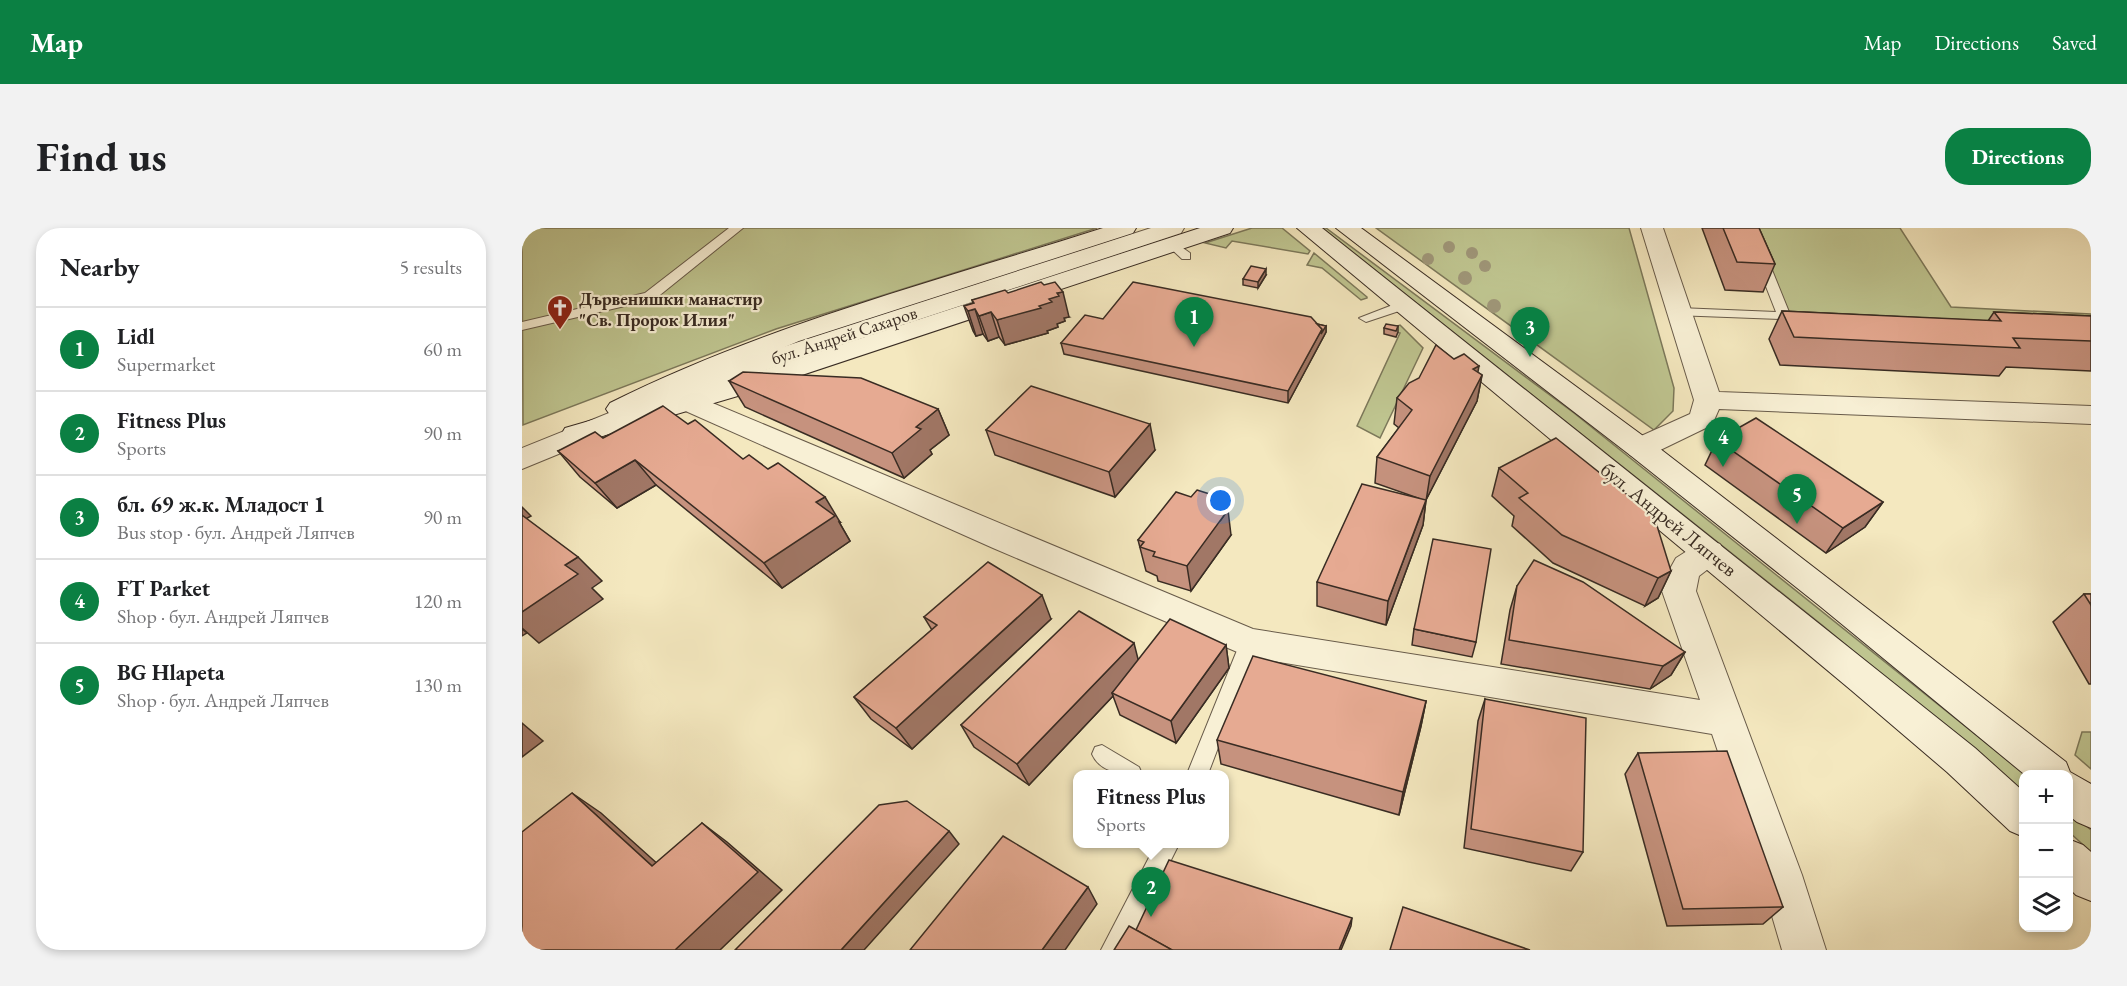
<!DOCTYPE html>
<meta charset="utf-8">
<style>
body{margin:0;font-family:"EB Garamond",serif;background:#f2f2f2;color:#202124}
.controls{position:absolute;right:18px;bottom:18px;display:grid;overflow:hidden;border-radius:12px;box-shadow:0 3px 9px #0003}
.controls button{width:54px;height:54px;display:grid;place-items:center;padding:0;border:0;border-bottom:2px solid #e0e0e0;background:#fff;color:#202124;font:30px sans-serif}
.you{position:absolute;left:699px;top:273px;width:21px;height:21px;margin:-15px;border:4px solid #fff;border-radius:50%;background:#1a73e8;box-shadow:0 0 0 9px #1a73e833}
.badge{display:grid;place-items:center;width:39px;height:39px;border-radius:50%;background:#0b8043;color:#fff;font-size:20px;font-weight:700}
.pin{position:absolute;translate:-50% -50px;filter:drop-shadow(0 2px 3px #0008)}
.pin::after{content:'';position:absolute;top:32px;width:21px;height:18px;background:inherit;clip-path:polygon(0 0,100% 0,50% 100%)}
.popup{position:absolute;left:551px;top:542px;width:156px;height:78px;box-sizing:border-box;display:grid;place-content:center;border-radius:12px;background:#fff;filter:drop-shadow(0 2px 4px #0005);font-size:20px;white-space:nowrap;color:#757577}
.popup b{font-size:22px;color:#202124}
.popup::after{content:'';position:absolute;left:50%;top:100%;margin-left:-12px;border:12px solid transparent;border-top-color:#fff}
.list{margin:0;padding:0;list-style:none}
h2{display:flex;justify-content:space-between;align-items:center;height:78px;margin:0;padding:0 24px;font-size:26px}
h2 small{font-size:20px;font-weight:400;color:#757577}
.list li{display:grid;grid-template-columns:39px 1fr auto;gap:18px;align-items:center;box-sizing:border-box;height:84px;padding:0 24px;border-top:2px solid #e0e0e0}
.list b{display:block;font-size:22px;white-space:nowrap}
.list p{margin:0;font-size:20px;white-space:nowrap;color:#757577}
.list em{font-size:20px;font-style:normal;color:#757577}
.icon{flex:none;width:33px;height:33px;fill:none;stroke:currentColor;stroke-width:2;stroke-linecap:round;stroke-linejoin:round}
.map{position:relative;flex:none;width:1569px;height:722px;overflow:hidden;border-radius:24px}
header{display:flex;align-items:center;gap:36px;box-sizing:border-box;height:84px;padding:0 30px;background:#0b8043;color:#fff}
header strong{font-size:28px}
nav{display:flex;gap:33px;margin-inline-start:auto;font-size:21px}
.intro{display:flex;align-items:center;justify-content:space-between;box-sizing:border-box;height:144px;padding:0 36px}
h1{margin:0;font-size:42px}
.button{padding:15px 27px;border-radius:24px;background:#0b8043;color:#fff;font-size:21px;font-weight:700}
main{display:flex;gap:36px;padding:0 36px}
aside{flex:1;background:#fff;border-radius:24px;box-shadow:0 3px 9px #0003}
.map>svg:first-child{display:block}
.green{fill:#bfc590;stroke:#7c785a;stroke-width:1.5}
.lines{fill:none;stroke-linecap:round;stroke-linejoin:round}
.service-casing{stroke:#685b4a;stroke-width:2}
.minor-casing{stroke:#685b4a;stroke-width:2}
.tertiary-casing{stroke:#685b4a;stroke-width:2}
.secondary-casing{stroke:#392c23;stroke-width:2}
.service{fill:#f8f0d5;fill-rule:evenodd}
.minor{fill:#f8f0d5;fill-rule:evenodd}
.tertiary{fill:#f8f0d5;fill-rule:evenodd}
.secondary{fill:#f8f0d5;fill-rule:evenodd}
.tree{fill:#9f9678}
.wall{fill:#c6927e;stroke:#392c23;stroke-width:1.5}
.shaded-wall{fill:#a17766;stroke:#392c23;stroke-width:1.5}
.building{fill:#e6aa92;stroke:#392c23;stroke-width:1.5}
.labels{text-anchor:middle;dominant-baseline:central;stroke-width:4.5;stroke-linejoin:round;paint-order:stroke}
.far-poi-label{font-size:18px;font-weight:bold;fill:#392c23;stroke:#f8f0d5;text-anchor:start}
.far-street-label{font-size:18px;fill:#392c23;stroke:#f8f0d5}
.street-label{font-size:21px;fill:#392c23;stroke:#f8f0d5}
</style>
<header>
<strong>Map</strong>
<nav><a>Map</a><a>Directions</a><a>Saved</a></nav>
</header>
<div class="intro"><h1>Find us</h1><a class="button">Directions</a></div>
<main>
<aside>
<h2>Nearby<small>5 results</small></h2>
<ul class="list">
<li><span class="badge">1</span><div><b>Lidl</b><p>Supermarket</p></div><em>60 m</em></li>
<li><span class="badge">2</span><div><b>Fitness Plus</b><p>Sports</p></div><em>90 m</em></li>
<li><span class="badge">3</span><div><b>бл. 69 ж.к. Младост 1</b><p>Bus stop · бул. Андрей Ляпчев</p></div><em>90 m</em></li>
<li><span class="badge">4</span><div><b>FT Parket</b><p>Shop · бул. Андрей Ляпчев</p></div><em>120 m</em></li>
<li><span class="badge">5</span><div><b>BG Hlapeta</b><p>Shop · бул. Андрей Ляпчев</p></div><em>130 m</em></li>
</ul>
</aside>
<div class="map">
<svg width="1569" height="722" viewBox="0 0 1569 722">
<rect width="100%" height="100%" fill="#f4e8bf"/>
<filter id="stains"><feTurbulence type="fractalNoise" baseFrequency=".00333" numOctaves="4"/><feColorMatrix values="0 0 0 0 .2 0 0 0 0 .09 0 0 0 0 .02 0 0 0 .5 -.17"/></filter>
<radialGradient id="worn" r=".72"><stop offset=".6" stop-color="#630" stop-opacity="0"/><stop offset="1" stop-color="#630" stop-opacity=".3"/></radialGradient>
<!-- green -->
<g class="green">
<polygon points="0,0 575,0 254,101 1,197"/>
<polygon points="730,0 760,0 788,23 786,26 710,13 704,20 683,15"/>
<polygon points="800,0 804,0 1052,185 1503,546 1501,565 1300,397"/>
<polygon points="854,0 1107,0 1152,160 1151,183 1132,202"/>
<polygon points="1227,0 1378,0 1429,79 1569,86 1569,102 1262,88"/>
<polygon points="792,25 845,69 845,70 839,72 800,40 785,37"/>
<polygon points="878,97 901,120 858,210 835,198 878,105 864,102"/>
<polygon points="1560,504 1569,504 1569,541 1553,527"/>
<polygon points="1546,583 1569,602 1569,624 1547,604"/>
</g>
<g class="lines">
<defs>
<g id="service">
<polygon points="207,0 221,0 133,71 0,102 0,94 123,65"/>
<polygon points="1221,0 1233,0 1267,84 1286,86 1286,92 1152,87 1150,84 1157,80 1254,84"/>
<polygon points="651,13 668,25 668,31 660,31 645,17"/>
<polygon points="881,73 888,77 886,80 844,94 837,90"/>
<polygon points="727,407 734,410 736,415 686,546 665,546 718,415 720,410"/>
<path d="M 580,517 L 617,539 L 620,546 C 601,546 579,546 570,526 L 573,519 Z"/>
<polygon points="634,616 657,616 604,722 579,722"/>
</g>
<g id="minor">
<polygon points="1119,0 1141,0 1197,164 1569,178 1569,196 1197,181 1190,197 1128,227 1118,230 1108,227 1104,220 1108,213 1168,186 1172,172"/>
<polygon points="169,166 731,401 1178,472 1140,363 1144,348 1154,330 1176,316 1187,312 1198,316 1203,324 1198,332 1177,348 1174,363 1280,647 1304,722 1260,722 1238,647 1190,506 727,429 471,320 159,181 155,175 159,169"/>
</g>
<polygon id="tertiary" points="629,0 662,0 659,5 229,147 0,241 0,220 211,135"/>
<g id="secondary">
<path d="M 581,0 L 614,0 L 611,5 L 277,113 L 132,175 L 208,153 L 678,0 L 711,0 L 708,5 L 226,165 L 53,216 L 43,214 L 39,207 L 43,200 L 88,187 L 84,181 L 88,175 C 244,97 415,53 581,0 Z"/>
<polygon points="775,0 800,0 1453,520 1502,564 1502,609 1488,603 1425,544 1329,462"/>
<polygon points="814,0 839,0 1128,213 1544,534 1548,544 1569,556 1569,600 1555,594 1546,587 1546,546 1502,546 1299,379 1108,227"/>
<polygon points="1546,611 1561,617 1569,624 1569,673 1554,667 1546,659"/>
</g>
</defs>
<!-- service casing -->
<use href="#service" class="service-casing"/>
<!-- minor casing -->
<use href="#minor" class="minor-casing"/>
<!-- tertiary casing -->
<use href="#tertiary" class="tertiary-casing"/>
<!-- secondary casing -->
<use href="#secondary" class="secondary-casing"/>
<!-- service -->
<use href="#service" class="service"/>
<!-- minor -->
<use href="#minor" class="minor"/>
<!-- tertiary -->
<use href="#tertiary" class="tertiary"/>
<!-- secondary -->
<use href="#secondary" class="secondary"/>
</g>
<!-- trees -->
<g class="tree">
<circle cx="927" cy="19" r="6"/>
<circle cx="950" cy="25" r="6"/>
<circle cx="906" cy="31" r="6"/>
<circle cx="963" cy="38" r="6"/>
<circle cx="943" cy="50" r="7"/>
<circle cx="972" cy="78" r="7"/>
</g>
<!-- wall -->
<g class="wall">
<polygon points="1180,0 1237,0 1253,36 1241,64 1203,62"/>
<polygon points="744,47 736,60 721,57 721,51"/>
<polygon points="486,65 547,89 542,90 543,93 535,96 536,99 525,103 526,105 483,117 477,109 466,113 461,106 454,108 451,103 442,78 451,75 450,72"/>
<polygon points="1260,83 1466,93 1472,84 1569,88 1569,143 1484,139 1477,148 1258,137 1247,111"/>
<polygon points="795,96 804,98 804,104 766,175 542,126 539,115"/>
<polygon points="876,98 876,104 874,109 862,106 862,100"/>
<polygon points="932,131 960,147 955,173 904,272 901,297 864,397 795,378 795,354 896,270 853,255 855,229 877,200 872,196 875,170"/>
<polygon points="207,153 416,181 427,207 408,222 410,226 382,250 223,179"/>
<polygon points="166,196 318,294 317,294 328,313 260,360 134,257 95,280 58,249 36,223 81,210"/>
<polygon points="464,202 633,222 593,269 473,227"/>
<polygon points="1195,212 1361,274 1343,299 1304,325 1183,237"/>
<polygon points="977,240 1149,343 1136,370 1123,378 1031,335 990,298 992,288 970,268"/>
<polygon points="709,307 669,363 636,353 635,348 624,343 616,312"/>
<polygon points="995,358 1163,424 1149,447 1128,461 979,436 988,382"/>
<polygon points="1562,366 1569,366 1569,456 1567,456 1531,394"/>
<polygon points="402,389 529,391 390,521 349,491 332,469 410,402"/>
<polygon points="892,401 954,414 950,429 890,417"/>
<polygon points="704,417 707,440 654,515 598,487 591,468 507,557 452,519 439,497 617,431"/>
<polygon points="963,471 1061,624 1049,643 942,620 956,493"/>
<polygon points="904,473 899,498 877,587 699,536 695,512"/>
<polygon points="1116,525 1261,679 1241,696 1145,698 1103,546"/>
</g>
<!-- shaded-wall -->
<g class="shaded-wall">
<polygon points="744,41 744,47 736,60 736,54"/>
<polygon points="541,64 547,89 542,90 543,93 535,96 536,99 525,103 526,105 483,117 475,92 517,78 535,65"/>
<polygon points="453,81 461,106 454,108 446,83"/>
<polygon points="469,84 477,109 466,113 457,88"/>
<polygon points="804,98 804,104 766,175 766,163 800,101"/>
<polygon points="957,138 953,160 960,147 955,173 904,272 901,297 864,397 866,373 904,273 908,248 951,141"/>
<polygon points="416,181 427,207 408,222 410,226 382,250 370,225 394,199"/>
<polygon points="628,196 633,222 593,269 587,244"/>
<polygon points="113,232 134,257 95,280 73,255"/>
<polygon points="303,269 318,294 317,294 328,313 260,360 242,335 294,274"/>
<polygon points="697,269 699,292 706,282 709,307 669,363 665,338 691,277"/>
<polygon points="1361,274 1343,299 1304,325 1321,300"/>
<polygon points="0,279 9,288 0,293"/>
<polygon points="56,329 80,353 70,360 81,371 17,415 0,400 0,384 43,337"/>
<polygon points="1149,343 1136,370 1123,378 1136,350"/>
<polygon points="520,367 529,391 390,521 374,500"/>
<polygon points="0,401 5,405 0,408"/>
<polygon points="612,415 618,439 590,465 591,468 507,557 495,536"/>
<polygon points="704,417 707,440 654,515 649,493"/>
<polygon points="1163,424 1149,447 1128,461 1141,438"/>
<polygon points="904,473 899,498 877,587 881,564"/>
<polygon points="0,495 21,513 0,529"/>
<polygon points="50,565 79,585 158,656 130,638"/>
<polygon points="180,595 205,614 260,662 198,722 153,722"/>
<polygon points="427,603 437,616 342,722 319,722"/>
<polygon points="566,659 575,676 543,722 520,722"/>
<polygon points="830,690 829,698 819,722 817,722"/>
</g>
<!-- building -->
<g class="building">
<polygon points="1201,0 1237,0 1253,36 1215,34"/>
<polygon points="729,38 744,41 736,54 721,51"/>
<polygon points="519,54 522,57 533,54 541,64 535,65 537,68 527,71 530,74 517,78 519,80 475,92 469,84 457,88 453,81 446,83 442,78 452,75 450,72 483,62 486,65"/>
<polygon points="611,54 789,89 800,101 766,163 539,115 563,87 581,91"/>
<polygon points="1260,83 1479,93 1472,84 1569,88 1569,113 1491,110 1498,120 1272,109"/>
<polygon points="795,96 804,98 799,106 800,101"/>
<polygon points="864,96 876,98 874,103 862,100"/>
<polygon points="914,117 932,131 942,126 957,138 951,141 960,147 908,248 855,229 890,182 875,170 887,155 897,150"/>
<polygon points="221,144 339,150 416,181 394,199 399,201 370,225 207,153"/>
<polygon points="509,158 628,196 587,244 464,202"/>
<polygon points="141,178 166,196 173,192 221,231 227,227 246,241 256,235 303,269 294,274 313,288 242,335 113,232 73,255 36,223 73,204 81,210"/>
<polygon points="1234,190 1361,274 1321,300 1195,212"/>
<polygon points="1034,210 1132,288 1149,343 1136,350 1040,307 997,270 1006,265 977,240"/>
<polygon points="840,256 904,272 866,373 795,354"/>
<polygon points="675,262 697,269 691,277 706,282 665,338 631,328 633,324 618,319 622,314 616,312 654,264 669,269"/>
<polygon points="0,287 56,329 43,337 56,346 0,384"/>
<polygon points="911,311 969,321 954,414 892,401"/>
<polygon points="1012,332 1061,354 1163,424 1141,438 987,412 995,358"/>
<polygon points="466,334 520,367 374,500 332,469 415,397 402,389"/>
<polygon points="1562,366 1569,366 1569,377"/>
<polygon points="557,383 612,415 495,536 439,497"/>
<polygon points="648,391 704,417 649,493 590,465"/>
<polygon points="731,428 904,473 881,564 695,512"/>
<polygon points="963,471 1064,490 1061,624 949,601"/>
<polygon points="1205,523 1261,679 1161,681 1116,525"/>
<polygon points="50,565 130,638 180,595 236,644 153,722 0,722 0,604"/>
<polygon points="385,573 427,603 319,722 213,722 357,577"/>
<polygon points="481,608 566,659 520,722 388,722"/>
<polygon points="647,632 830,690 817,722 650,722 614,702"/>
<polygon points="881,679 1008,722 868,722"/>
<polygon points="607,698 650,722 592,722"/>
</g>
<!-- icons -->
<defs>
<symbol id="church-pin" viewBox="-11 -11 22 30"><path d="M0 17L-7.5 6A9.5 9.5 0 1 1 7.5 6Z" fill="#8f2418" stroke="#f8f0d5"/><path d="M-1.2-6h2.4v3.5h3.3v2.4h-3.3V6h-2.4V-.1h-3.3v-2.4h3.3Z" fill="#fff"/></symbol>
</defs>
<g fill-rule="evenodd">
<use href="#church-pin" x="23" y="65" width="30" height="40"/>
</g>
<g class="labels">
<!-- far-poi labels -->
<g class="far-poi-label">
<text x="57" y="70">Дървенишки манастир<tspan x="57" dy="21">"Св. Пророк Илия"</tspan></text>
</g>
<!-- far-street labels -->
<g class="far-street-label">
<text transform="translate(322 107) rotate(-18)">бул. Андрей Сахаров</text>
</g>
<!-- street labels -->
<g class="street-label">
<text transform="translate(1147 291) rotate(39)">бул. Андрей Ляпчев</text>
</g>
</g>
<rect width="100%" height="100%" filter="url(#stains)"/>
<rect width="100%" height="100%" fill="url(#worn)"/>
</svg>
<div class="controls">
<button>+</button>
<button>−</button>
<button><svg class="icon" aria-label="layers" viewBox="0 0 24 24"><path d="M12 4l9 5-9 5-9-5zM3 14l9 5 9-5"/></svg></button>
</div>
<div class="you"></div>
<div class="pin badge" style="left:672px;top:119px">1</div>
<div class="pin badge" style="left:629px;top:689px">2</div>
<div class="popup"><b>Fitness Plus</b>Sports</div>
<div class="pin badge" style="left:1008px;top:129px">3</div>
<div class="pin badge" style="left:1201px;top:239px">4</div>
<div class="pin badge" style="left:1275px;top:296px">5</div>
</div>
</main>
